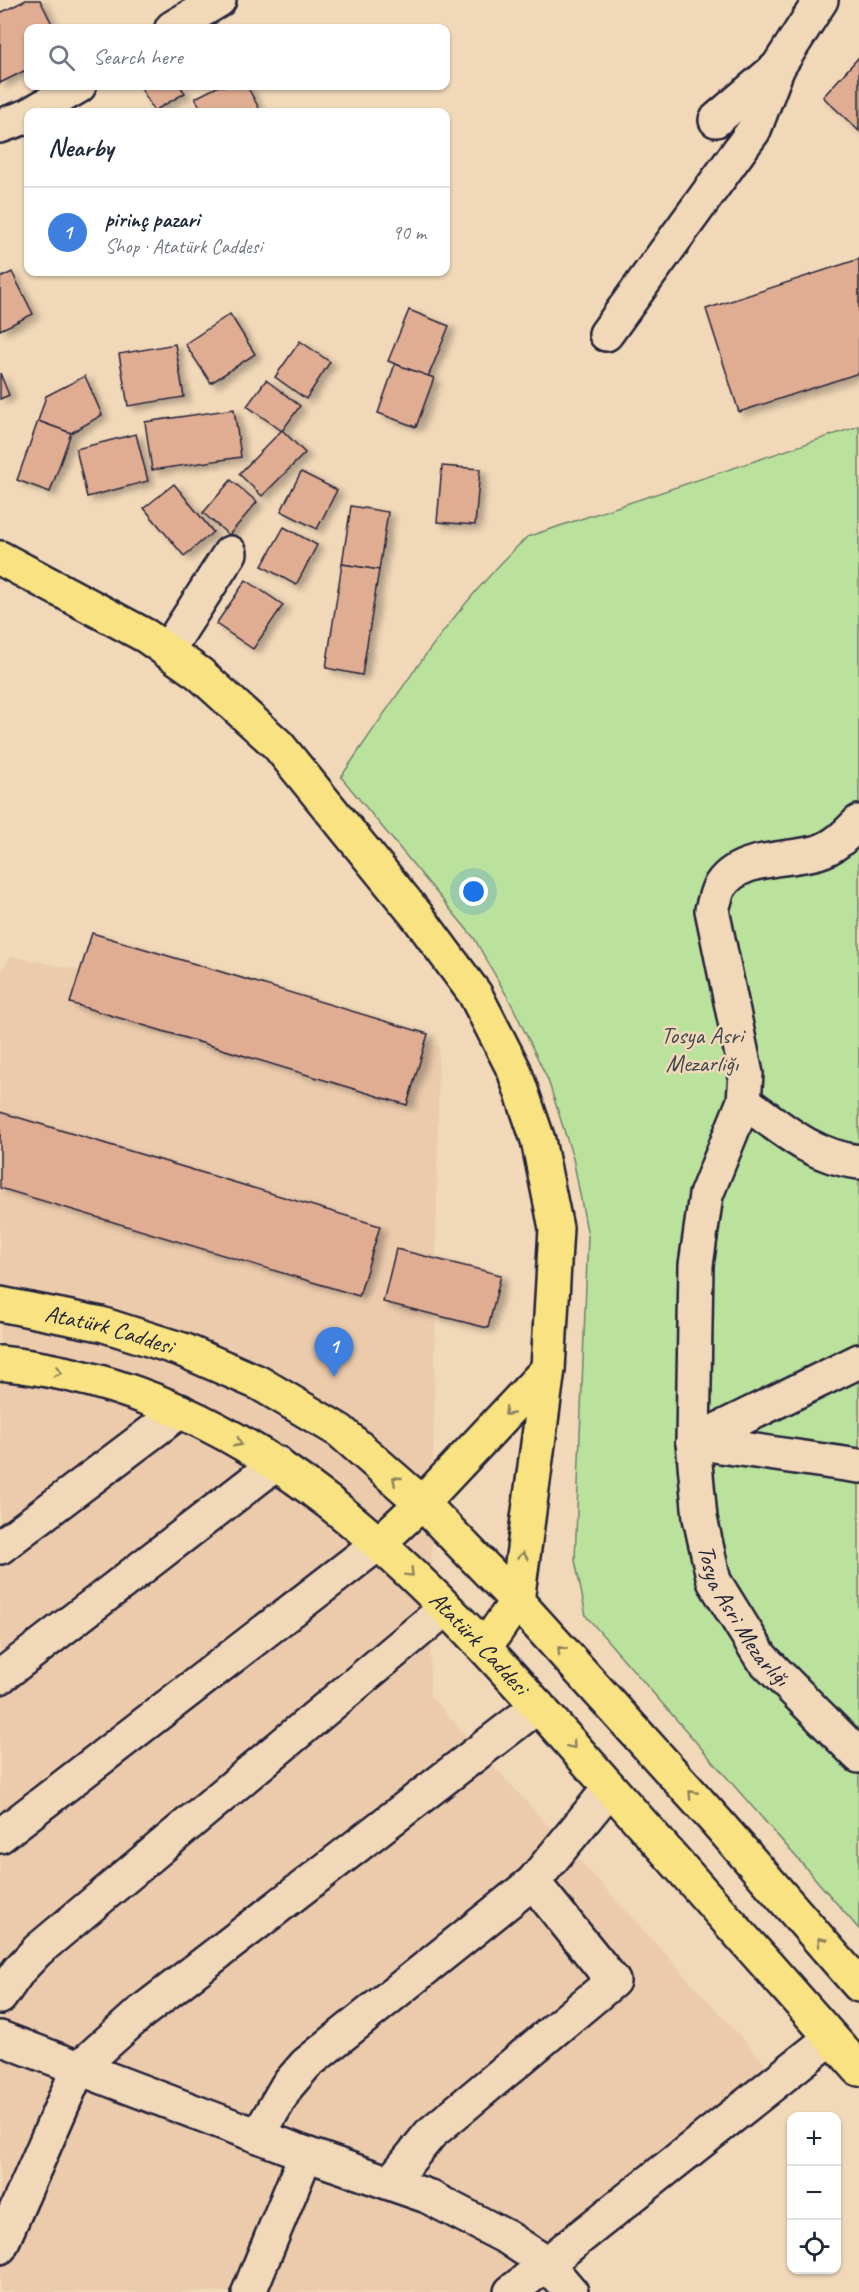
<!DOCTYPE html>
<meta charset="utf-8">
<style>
body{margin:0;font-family:Caveat,sans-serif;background:#f6f6f7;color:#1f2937}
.controls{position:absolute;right:18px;bottom:18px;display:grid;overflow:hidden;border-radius:12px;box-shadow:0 2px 4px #0004}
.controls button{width:54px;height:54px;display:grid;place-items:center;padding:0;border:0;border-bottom:2px solid #e0e1e3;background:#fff;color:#1f2937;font:30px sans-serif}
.you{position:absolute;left:474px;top:892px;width:21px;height:21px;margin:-15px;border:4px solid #fff;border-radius:50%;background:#1a73e8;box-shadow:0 0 0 9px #1a73e833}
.badge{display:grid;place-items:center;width:39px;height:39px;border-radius:50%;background:#d93025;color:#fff;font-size:20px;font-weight:700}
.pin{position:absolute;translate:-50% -50px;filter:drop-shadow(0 2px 3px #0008)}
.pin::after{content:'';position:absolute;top:32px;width:21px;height:18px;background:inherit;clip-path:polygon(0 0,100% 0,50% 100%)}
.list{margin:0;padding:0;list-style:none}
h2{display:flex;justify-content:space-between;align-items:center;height:78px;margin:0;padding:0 24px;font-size:26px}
h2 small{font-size:20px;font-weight:400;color:#747a83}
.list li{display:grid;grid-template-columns:39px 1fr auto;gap:18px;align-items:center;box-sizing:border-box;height:90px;padding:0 24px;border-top:2px solid #e0e1e3}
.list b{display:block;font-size:22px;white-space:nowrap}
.list p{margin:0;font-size:20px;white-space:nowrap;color:#747a83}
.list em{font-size:20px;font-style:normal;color:#747a83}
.icon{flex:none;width:33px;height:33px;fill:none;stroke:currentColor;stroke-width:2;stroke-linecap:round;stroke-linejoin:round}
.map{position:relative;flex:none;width:859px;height:2292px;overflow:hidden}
.search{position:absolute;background:#fff;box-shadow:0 2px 4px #0004;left:24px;top:24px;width:426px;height:66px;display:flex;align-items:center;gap:15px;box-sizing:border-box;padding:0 21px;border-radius:12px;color:#747a83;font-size:22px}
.panel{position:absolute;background:#fff;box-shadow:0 2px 4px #0004;left:24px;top:108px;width:426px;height:168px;border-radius:12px}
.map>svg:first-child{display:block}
.built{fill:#eccbad}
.green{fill:#bae29d;stroke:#6e826c;stroke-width:1.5}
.building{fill:#e0ad93;stroke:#22223b;stroke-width:1.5;filter:url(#shadow)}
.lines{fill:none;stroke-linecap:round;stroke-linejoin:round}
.minor-casing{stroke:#22223b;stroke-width:38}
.major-casing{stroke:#22223b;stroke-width:38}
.minor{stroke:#f1d8b8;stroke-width:33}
.major{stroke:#f8e281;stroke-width:33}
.oneway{stroke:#8d825e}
.labels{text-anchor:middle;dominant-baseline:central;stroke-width:5;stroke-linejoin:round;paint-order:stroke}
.park-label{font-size:24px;fill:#40484f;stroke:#f1d8b8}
.street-label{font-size:24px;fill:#22223b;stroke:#f1d8b8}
</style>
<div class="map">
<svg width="859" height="2292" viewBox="0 0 859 2292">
<defs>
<filter id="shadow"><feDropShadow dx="6" dy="4" stdDeviation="3" flood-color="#0004"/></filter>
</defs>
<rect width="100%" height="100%" fill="#f1d8b8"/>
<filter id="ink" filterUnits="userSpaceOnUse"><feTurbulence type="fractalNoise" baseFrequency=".0167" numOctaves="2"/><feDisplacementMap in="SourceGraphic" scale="12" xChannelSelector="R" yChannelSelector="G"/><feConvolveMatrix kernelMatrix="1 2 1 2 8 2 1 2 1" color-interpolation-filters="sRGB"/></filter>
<g filter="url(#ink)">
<!-- built -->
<polygon class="built" points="11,956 439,1046 430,1696 782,2082 524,2292 0,2292 0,973"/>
<!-- green -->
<path class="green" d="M 859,426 L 859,1929 L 586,1616 L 575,1560 L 588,1236 L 573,1158 L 548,1080 L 512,1005 L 474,938 L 341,777 C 399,692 452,609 527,537 Z"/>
<!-- building -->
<g class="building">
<polygon points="26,0 40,0 54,28 28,28 28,69 0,83 0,13"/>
<polygon points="859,57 859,131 823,97"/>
<polygon points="140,86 180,86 185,93 154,111"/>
<polygon points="219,86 247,86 261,112 203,112 195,98"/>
<polygon points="859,259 859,373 739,412 706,309"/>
<polygon points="12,272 33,314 0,330 0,278"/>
<polygon points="409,310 449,326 428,377 388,361"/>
<polygon points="230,314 255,354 211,383 185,344"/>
<polygon points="300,341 330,362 306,399 275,377"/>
<polygon points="175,344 184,397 128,406 119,354"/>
<polygon points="395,364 434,378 416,427 378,413"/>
<polygon points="0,373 9,395 0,399"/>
<polygon points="85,376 102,415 71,433 38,421 46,396"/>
<polygon points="266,380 300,406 282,431 247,406"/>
<polygon points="234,409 241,457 152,470 145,422"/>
<polygon points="38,421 71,433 50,492 17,480"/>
<polygon points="282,430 305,453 262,496 239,474"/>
<polygon points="136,434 148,481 87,497 76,449"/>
<polygon points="442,466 480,469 475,525 437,522"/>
<polygon points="301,472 337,490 317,529 281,511"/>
<polygon points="231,480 257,502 229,535 203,513"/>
<polygon points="174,484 213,532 184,556 144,508"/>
<polygon points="351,506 388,512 379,570 342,564"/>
<polygon points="284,527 317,545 296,585 262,566"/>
<polygon points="342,564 379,570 362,675 326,668"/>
<polygon points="246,580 283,605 253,649 216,624"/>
<polygon points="92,933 428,1034 407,1105 70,1003"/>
<polygon points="0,1112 380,1226 359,1296 0,1188"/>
<polygon points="396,1249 501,1275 488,1328 383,1302"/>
</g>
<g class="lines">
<defs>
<g id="minor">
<polyline points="172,28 219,0"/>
<polyline points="34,112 79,86"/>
<polyline points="716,120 778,67 821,0"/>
<polyline points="0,126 28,116"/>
<polyline points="606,334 754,130 778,67"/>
<polyline points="167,651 230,553"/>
<path id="s1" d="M 859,822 C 847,834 835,847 818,852 C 787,861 737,855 719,888 C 716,894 714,903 712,910 L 746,1074 L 744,1101 L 706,1195 L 696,1265 L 693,1442 L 700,1518 L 714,1581 L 761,1657 L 859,1756"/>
<path d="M 744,1101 C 781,1128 812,1157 859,1162"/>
<polyline points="693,1442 859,1361"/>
<polyline points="693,1442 859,1466"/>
<polyline points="0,1547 180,1411"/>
<polyline points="0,1677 277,1463"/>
<polyline points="0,1836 379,1543"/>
<polyline points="0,1997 19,1970 38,1950 446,1608"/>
<polyline points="0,2038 306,2154 427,2196 508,2238 546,2263 571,2292"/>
<polyline points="258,2136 287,2086 306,2064 533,1882 610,1788"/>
<polyline points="391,2182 430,2134 613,1981 533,1882"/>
<polyline points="0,2247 78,2069 139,2014 538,1706"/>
<polyline points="249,2292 306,2154"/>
<polyline points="511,2292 831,2038"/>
</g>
<g id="major">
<polyline points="0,558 146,636 200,674 278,745 418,917 475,994 514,1070 538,1140 556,1228 548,1369 517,1601 485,1647"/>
<path id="s2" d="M 0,1304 L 101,1324 L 183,1350 L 259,1383 L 340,1431 L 422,1503 L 517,1601 L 715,1820 L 859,1985"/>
<path id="s3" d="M 0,1363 C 270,1391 437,1592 605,1782 C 689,1878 775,1973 859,2069"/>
<polyline points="379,1543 422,1503 548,1369"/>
</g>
</defs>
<!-- minor casing -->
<use href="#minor" class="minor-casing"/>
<!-- major casing -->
<use href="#major" class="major-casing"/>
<!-- minor -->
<use href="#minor" class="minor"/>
<!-- major -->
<use href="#major" class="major"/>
</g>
<!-- one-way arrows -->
<defs><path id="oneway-chevron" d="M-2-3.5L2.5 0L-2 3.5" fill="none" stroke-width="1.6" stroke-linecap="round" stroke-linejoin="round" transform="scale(1.5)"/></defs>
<g class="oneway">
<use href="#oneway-chevron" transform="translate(58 1372) rotate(14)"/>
<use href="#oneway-chevron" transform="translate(508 1412) rotate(134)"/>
<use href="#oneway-chevron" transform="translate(238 1443) rotate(28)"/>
<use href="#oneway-chevron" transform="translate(396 1480) rotate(-139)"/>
<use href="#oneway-chevron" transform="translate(523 1556) rotate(-82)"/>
<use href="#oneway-chevron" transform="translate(410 1573) rotate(45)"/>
<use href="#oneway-chevron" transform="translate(561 1650) rotate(-132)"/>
<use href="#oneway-chevron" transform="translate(572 1745) rotate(49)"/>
<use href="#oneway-chevron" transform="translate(692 1794) rotate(-132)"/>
<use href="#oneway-chevron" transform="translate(821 1941) rotate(-131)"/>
</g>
</g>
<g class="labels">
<!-- park labels -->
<g class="park-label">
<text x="702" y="1035">Tosya Asri<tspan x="702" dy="28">Mezarlığı</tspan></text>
</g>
<!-- street labels -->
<g class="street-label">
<text stroke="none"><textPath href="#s2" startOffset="112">Atatürk Caddesi</textPath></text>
<text stroke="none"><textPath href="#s1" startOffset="912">Tosya Asri Mezarlığı</textPath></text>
<text stroke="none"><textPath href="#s3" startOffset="568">Atatürk Caddesi</textPath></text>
</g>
</g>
</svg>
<div class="controls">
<button>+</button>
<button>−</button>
<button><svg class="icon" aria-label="locate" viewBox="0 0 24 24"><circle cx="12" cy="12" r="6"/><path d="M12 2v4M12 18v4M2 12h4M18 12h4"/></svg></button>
</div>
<div class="you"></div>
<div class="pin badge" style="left:334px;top:1377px;background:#3f7fe0">1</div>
<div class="search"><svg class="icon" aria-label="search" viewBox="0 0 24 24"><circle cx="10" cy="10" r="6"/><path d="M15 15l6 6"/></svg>Search here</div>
<section class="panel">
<h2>Nearby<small></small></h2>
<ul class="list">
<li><span class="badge" style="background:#3f7fe0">1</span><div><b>pirinç pazari</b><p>Shop · Atatürk Caddesi</p></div><em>90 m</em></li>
</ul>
</section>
</div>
